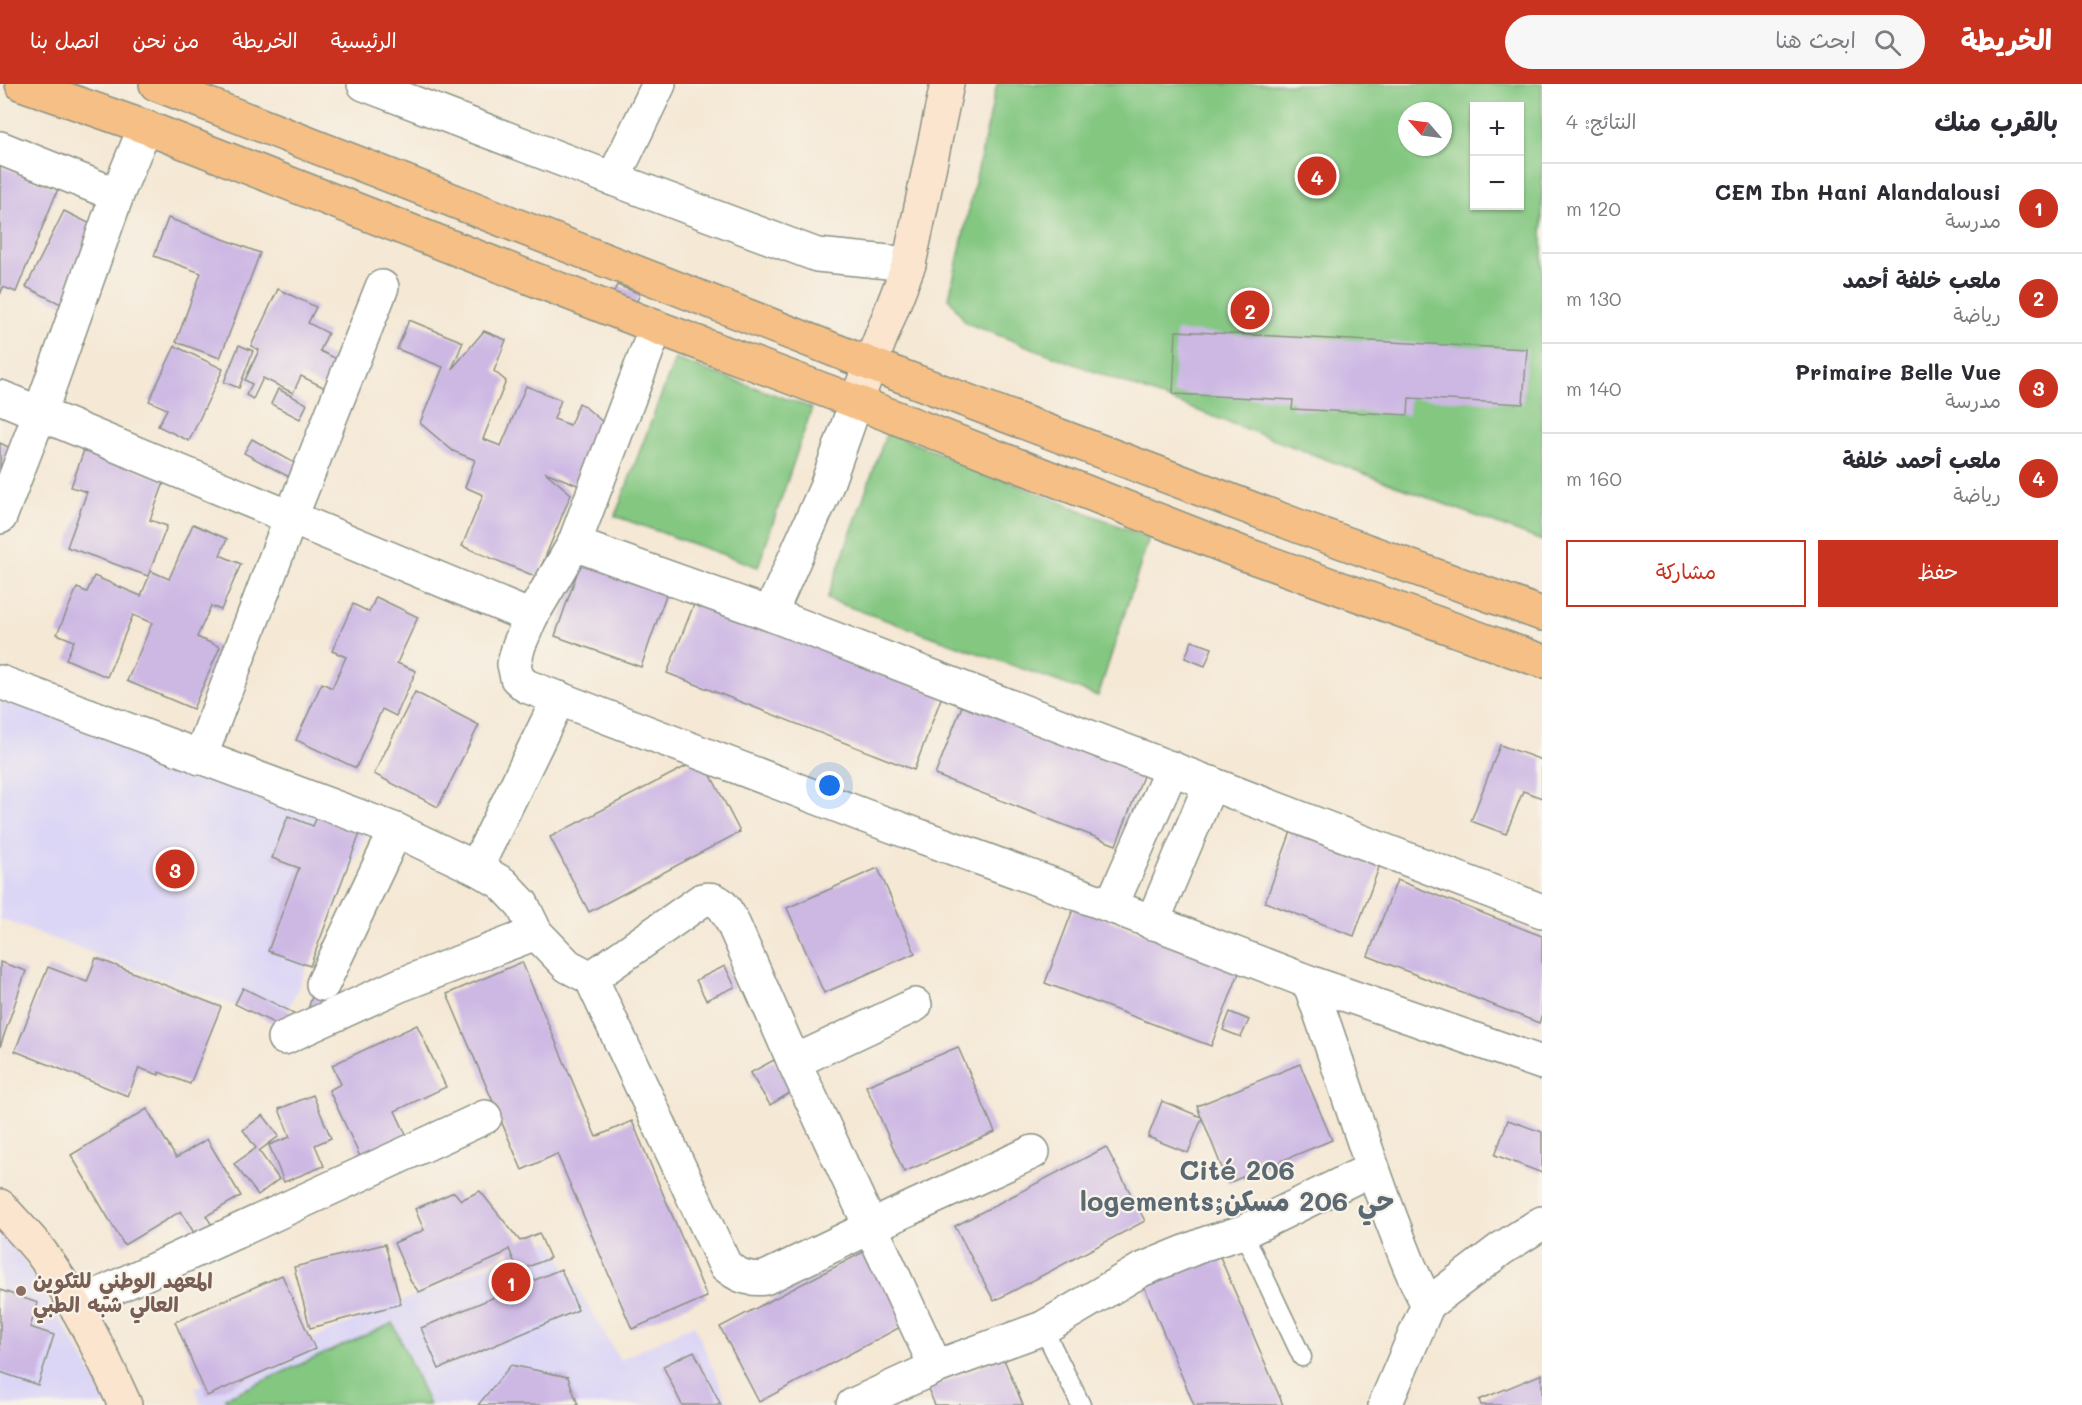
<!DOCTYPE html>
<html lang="ar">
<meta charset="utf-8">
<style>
body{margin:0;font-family:Mali,"Playpen Sans Arabic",sans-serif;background:#f7f7f7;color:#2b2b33;direction:rtl}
.controls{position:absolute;right:18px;top:18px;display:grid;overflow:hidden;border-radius:0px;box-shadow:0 2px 4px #0004}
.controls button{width:54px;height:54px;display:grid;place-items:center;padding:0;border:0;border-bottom:2px solid #e1e1e2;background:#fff;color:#2b2b33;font:30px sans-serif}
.compass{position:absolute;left:1398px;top:18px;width:54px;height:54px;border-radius:50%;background:#fff;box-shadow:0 2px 4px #0004;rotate:298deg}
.you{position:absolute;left:830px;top:702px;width:21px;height:21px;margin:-15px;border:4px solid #fff;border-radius:50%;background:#1a73e8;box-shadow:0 0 0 9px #1a73e833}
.badge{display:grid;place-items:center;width:39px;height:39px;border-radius:50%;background:#c8321e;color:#fff;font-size:20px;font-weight:700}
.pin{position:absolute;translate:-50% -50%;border:3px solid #fff;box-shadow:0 2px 6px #0006}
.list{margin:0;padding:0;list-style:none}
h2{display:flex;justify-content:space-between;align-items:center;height:78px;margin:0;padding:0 24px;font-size:26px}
h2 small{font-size:20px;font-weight:400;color:#7c7c81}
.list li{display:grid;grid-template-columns:39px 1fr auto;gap:18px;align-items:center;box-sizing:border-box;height:90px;padding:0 24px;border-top:2px solid #e1e1e2}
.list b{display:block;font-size:22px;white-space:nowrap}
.list p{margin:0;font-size:20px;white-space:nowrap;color:#7c7c81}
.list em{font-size:20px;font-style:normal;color:#7c7c81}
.actions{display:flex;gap:12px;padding:18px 24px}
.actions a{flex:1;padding:14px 0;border:2px solid #c8321e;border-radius:0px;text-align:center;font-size:21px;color:#c8321e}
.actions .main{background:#c8321e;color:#fff}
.icon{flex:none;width:33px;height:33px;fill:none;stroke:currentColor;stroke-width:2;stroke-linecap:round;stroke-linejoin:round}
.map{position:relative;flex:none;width:1542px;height:1321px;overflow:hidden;direction:ltr}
header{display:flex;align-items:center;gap:36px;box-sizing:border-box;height:84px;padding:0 30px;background:#c8321e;color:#fff}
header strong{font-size:28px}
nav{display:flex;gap:33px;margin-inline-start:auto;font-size:21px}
.search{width:420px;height:54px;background:#f7f7f7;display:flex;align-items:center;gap:15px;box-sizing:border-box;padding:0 21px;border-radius:33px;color:#7c7c81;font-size:22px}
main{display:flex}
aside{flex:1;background:#fff}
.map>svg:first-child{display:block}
.built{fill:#dcd6f6}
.green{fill:#83c781;stroke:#51825a;stroke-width:1.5;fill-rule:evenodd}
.building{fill:#cdb8e4}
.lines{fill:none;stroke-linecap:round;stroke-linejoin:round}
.lane-casing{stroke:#8a9284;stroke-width:21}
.street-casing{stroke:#8a9284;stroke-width:36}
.secondary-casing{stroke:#8a9284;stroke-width:36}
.primary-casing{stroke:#8a9284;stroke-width:36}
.lane{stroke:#fff;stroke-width:18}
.street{stroke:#fff;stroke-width:33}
.secondary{stroke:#fbe5cf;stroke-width:33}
.primary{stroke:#f5bf86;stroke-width:33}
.education-dot{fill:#8d6e63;stroke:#f7f3e8;stroke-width:2}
.labels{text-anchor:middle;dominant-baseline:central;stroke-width:4.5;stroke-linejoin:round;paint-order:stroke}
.education-label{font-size:21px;font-weight:bold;fill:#785e54;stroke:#f7f3e8;text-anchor:start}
.district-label{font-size:27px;font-weight:bold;fill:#5c6872;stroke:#f7f3e8}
</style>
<header>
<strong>الخريطة</strong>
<div class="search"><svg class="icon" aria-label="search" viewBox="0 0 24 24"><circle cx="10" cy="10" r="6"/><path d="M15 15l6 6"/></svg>ابحث هنا</div>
<nav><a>الرئيسية</a><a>الخريطة</a><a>من نحن</a><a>اتصل بنا</a></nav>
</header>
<main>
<aside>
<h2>بالقرب منك<small>النتائج: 4</small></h2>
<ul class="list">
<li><span class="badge">1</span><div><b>CEM Ibn Hani Alandalousi</b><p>مدرسة</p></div><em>120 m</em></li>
<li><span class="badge">2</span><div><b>ملعب خلفة أحمد</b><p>رياضة</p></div><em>130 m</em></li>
<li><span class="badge">3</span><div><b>Primaire Belle Vue</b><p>مدرسة</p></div><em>140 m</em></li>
<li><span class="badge">4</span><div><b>ملعب أحمد خلفة</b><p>رياضة</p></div><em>160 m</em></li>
</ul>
<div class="actions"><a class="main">حفظ</a><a>مشاركة</a></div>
</aside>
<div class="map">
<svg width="1542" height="1321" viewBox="0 0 1542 1321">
<rect width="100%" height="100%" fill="#f7f3e8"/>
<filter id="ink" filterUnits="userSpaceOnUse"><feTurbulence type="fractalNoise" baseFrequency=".0167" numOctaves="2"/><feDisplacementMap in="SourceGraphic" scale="12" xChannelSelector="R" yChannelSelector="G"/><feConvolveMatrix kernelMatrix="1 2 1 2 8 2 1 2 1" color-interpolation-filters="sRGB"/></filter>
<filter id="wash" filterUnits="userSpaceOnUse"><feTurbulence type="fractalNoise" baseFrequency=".008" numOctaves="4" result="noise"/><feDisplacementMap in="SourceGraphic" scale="24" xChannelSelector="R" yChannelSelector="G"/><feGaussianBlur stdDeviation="1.35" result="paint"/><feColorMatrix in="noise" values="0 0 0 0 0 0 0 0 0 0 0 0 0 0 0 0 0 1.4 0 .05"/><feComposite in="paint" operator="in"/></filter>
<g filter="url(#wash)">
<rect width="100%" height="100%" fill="#f5e8d5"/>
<!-- built -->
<g class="built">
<polygon points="0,600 373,736 282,939 0,835"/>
<polygon points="0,1143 19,1169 66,1245 109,1321 0,1321"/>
<polygon points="550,1156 620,1276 694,1240 729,1321 201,1321 195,1303"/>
</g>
<!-- green -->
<g class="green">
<path d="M 997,0 L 1542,0 L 1542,457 L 966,239 L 949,214 ZM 1474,22 L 1520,22 L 1520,122 L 1474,122 ZM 1407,27 L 1443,27 L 1443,63 L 1407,63 Z"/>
<polygon points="675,275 812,324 758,483 615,432"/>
<polygon points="887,348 1149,454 1098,612 827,515"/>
<polygon points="393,1239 429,1321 228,1321 225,1314"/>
</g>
<g id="blocks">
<!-- building -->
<g class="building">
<polygon points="0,82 58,105 16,208 3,203 0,211"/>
<polygon points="64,127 101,145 63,221 26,203"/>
<polygon points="168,134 260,169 220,274 176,258 201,189 154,172"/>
<polygon points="617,201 640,210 628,238 605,228"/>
<polygon points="278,205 316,223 308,239 328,249 320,267 343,278 329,306 301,292 293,309 263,294 253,315 246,311 252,300 245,296 259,266 251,262"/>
<polygon points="409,236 463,258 452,285 484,247 506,256 494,287 506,297 483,355 501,362 526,302 561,316 554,335 570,341 579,319 584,322 618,351 595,408 545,388 571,410 537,493 462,462 483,411 465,403 475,376 453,367 420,339 443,283 397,265"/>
<polygon points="1176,247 1527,265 1523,320 1409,314 1408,331 1292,325 1293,316 1173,310"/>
<polygon points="239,261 253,267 239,304 224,298"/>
<polygon points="175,262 223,285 189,357 158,342 167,325 149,317"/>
<polygon points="278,305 307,320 300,335 271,320"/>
<polygon points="252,355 298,381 291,394 244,369"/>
<polygon points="0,359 19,368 9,391 0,386"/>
<polygon points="84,366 165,396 150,436 167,442 148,492 67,463 87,408 71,403"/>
<polygon points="193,440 227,455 220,471 241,480 221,526 211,522 197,553 220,563 193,625 127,597 152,539 133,531 107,593 66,575 74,557 57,550 77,504 87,508 94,492 141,512 151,487 169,495"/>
<polygon points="581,478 667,508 641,583 555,552"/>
<polygon points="376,513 418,533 397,579 416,587 396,632 382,625 356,684 296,656 322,599 332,604 346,573 332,567 353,520 369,528"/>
<polygon points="696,515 942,612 914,686 667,589"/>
<polygon points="1192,557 1212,564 1205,582 1185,574"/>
<polygon points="415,608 479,641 438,723 374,690"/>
<polygon points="964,617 1145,687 1116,761 935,691"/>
<polygon points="1500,661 1542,676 1542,714 1523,707 1506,750 1471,737"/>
<polygon points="702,674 740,748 589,828 550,753"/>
<polygon points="319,728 362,744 310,882 268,867 299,784 272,774 288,732 313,742"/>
<polygon points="1292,745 1381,778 1354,852 1265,818"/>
<polygon points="878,784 915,869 824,909 787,824"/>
<polygon points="1397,796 1542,852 1542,931 1539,939 1368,872"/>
<polygon points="1074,823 1240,886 1211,962 1045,899"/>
<polygon points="96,874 221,923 190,1000 159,988 159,991 139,984 128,1012 15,967 48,883 87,898"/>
<polygon points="0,878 26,887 0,963"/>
<polygon points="522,878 596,1053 632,1037 707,1213 632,1245 557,1070 522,1086 447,910"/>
<polygon points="725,882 735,903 706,916 696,896"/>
<polygon points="243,904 300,932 292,948 235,920"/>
<polygon points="313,909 331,915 307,929"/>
<polygon points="1230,928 1249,936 1241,953 1223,946"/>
<polygon points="417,941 446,1003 395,1027 410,1059 364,1081 329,1006 341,1000 332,981"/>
<polygon points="958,963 995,1048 904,1088 866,1002"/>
<polygon points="774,976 793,1007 770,1021 750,989"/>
<polygon points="1300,980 1332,1056 1228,1099 1202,1034 1188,1069 1148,1053 1162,1017 1201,1033 1197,1022"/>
<polygon points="313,1011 331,1054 315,1061 324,1082 284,1098 269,1061 290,1053 279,1025"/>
<polygon points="147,1025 176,1074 207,1055 241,1112 206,1132 214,1144 197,1154 181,1127 124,1161 71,1071"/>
<polygon points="263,1031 279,1052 259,1067 279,1095 258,1111 234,1080 256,1064 243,1046"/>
<polygon points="1508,1036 1542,1048 1542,1089 1495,1071"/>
<polygon points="1106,1063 1145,1137 994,1217 955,1142"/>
<polygon points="480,1107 520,1157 539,1149 550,1174 518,1187 509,1165 498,1173 419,1208 411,1198 394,1159 424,1146 415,1125 454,1108 461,1116"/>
<polygon points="385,1160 401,1220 310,1244 294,1183"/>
<polygon points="1215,1161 1283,1321 1194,1321 1140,1193"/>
<polygon points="871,1164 910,1238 759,1318 720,1243"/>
<polygon points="561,1185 578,1226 439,1285 421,1244"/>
<polygon points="282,1191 315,1265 207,1312 175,1238"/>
<polygon points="0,1206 38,1219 30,1243 54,1251 38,1301 0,1288"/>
<polygon points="694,1267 721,1321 682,1321 663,1282"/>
<polygon points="1003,1273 1023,1321 935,1321 928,1305"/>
<polygon points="511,1281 568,1293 578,1321 478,1321"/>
<polygon points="1542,1290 1542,1321 1481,1321 1479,1316"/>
</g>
</g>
</g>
<g filter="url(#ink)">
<use href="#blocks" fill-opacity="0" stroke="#8a9284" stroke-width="1.5"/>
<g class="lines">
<defs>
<g id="lane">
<polyline points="1243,1148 1302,1273"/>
<polyline points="1043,1244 1081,1321"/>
</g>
<g id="street">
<polyline points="364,0 613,95 817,171 909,180"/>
<polyline points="0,64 117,111"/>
<polyline points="613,95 659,0"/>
<polyline points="656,243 574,460 531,533 519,561 514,580 517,594 526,602 865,732 1111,822 1309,898 1542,979"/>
<polyline points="0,313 531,533"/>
<polyline points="0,433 40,329 117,111 145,43"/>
<polyline points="574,460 770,530 1542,827"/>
<polyline points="770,530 825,406 856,318"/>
<path d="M 0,598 L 396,746 L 476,784 L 502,799 L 522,820 L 536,849 L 568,882 L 591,894 L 702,816 C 719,812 725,824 732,837 L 794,978 L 936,1283"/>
<polyline points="200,674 291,433 382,203"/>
<polyline points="476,784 559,614"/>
<polyline points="1111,822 1172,684"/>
<polyline points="1152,839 1211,699"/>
<path d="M 591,894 L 725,1181 C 738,1192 748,1196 765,1194 L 900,1129 L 1033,1068"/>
<path d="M 1309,898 C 1338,976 1361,1055 1390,1132 C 1402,1163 1412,1192 1428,1220 L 1385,1321"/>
<polyline points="323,900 396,746"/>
<polyline points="284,954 400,901 536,849"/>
<polyline points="794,978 915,921"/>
<polyline points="1428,1220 1501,1165 1542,1139"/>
<polyline points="75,1222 485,1033"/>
<polyline points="853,1321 936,1283 1043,1244 1141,1186 1207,1159 1243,1148 1372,1085"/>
</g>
<g id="secondary">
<polyline points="856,318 909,180 947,0"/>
<path d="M 0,1122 C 13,1137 28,1152 40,1167 C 75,1214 101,1268 125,1321"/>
</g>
<g id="primary">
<polyline points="22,0 145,43 656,243 856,318 1242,469 1542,577"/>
<polyline points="156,0 870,280 1298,442 1542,530"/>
</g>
</defs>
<!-- lane casing -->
<use href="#lane" class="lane-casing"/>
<!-- street casing -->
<use href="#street" class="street-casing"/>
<!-- secondary casing -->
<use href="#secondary" class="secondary-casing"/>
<!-- primary casing -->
<use href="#primary" class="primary-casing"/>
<!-- lane -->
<use href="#lane" class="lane"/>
<!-- street -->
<use href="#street" class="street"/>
<!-- secondary -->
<use href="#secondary" class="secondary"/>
<!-- primary -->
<use href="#primary" class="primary"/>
</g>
</g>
<!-- markers -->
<circle class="education-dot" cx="21" cy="1207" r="6"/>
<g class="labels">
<!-- education labels -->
<g class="education-label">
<text x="33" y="1195">المعهد الوطني للتكوين<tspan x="33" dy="24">العالي شبه الطبي</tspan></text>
</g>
<!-- district labels -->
<g class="district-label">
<text x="1237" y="1085">Cité 206<tspan x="1237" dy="31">logements;حي 206 مسكن</tspan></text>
</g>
</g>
</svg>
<div class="controls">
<button>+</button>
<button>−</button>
</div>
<svg class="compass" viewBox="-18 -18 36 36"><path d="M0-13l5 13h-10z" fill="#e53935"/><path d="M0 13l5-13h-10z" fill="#7c7c81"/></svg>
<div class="you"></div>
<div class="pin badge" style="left:511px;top:1198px">1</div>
<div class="pin badge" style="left:1250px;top:226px">2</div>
<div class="pin badge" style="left:175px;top:785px">3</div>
<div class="pin badge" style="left:1317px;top:92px">4</div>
</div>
</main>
